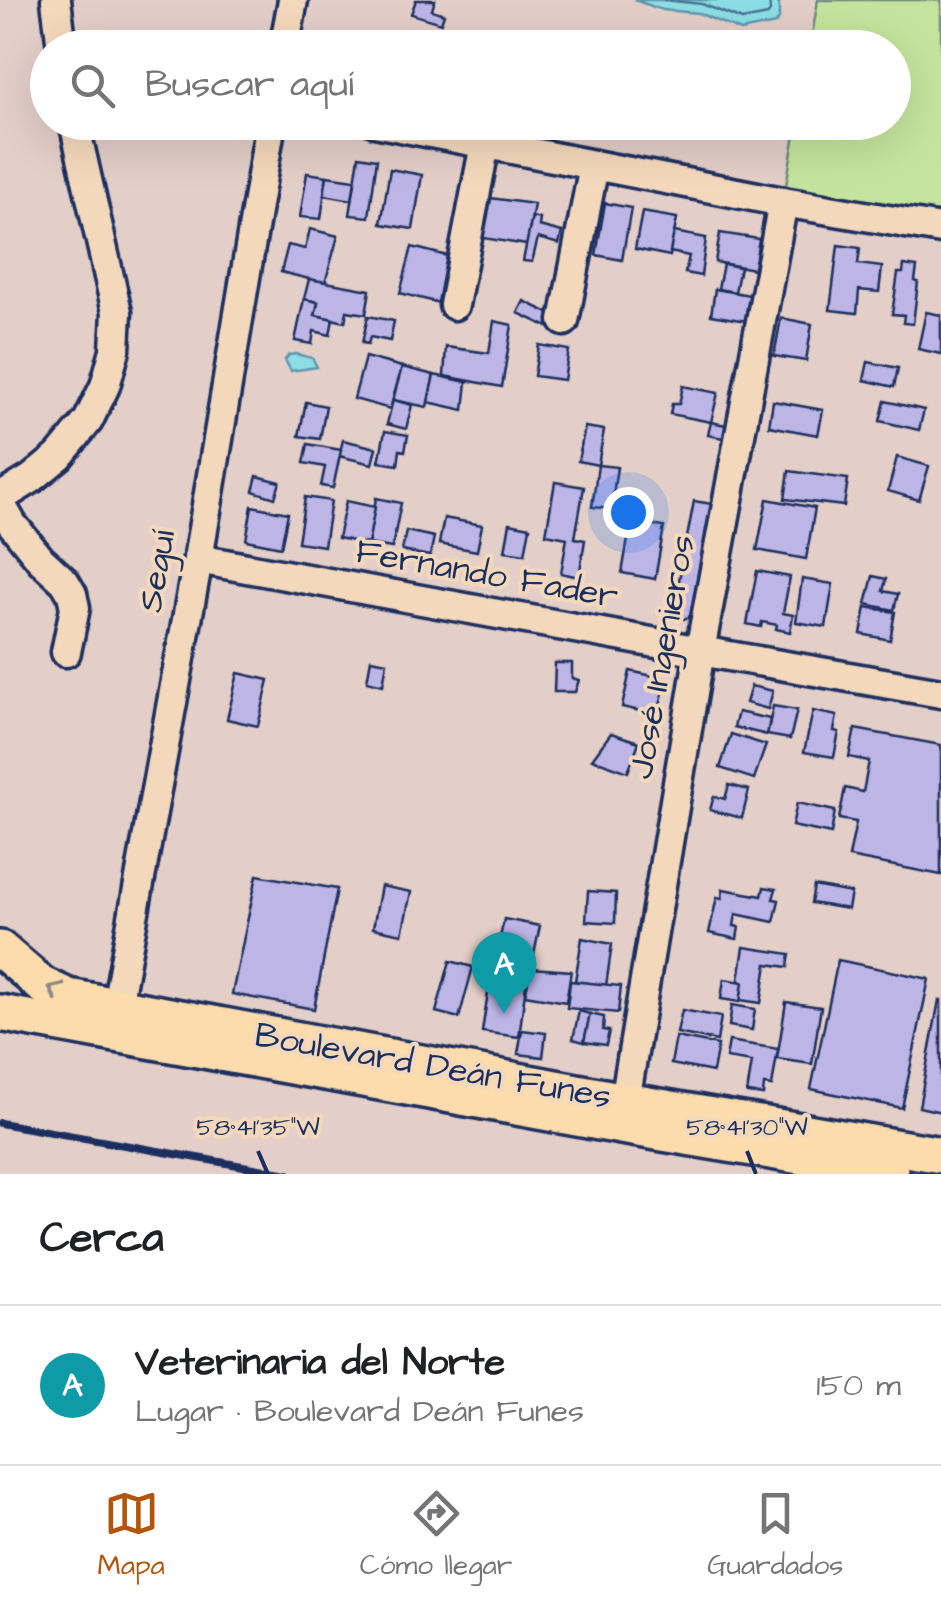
<!DOCTYPE html>
<html lang="es">
<meta charset="utf-8">
<style>
body{margin:0;font-family:"Architects Daughter",sans-serif;background:#f2f2f2;color:#202124}
.you{position:absolute;left:628px;top:512px;width:35px;height:35px;margin:-25px;border:8px solid #fff;border-radius:50%;background:#1a73e8;box-shadow:0 0 0 15px #1a73e833}
.badge{display:grid;place-items:center;width:65px;height:65px;border-radius:50%;background:#b45309;color:#fff;font-size:32px;font-weight:700}
.pin{position:absolute;translate:-50% -82px;filter:drop-shadow(0 2px 5px #0008)}
.pin::after{content:'';position:absolute;top:52px;width:35px;height:30px;background:inherit;clip-path:polygon(0 0,100% 0,50% 100%)}
.list{margin:0;padding:0;list-style:none}
h2{display:flex;justify-content:space-between;align-items:center;height:130px;margin:0;padding:0 40px;font-size:42px}
h2 small{font-size:32px;font-weight:400;color:#757577}
.list li{display:grid;grid-template-columns:65px 1fr auto;gap:30px;align-items:center;box-sizing:border-box;height:160px;padding:0 40px;border-top:2px solid #e0e0e0}
.list b{display:block;font-size:38px;white-space:nowrap}
.list p{margin:0;font-size:32px;white-space:nowrap;color:#757577}
.list em{font-size:32px;font-style:normal;color:#757577}
.icon{flex:none;width:55px;height:55px;fill:none;stroke:currentColor;stroke-width:2;stroke-linecap:round;stroke-linejoin:round}
.map{position:relative;flex:none;width:941px;height:1174px;overflow:hidden}
.search{position:absolute;background:#fff;box-shadow:0 10px 40px #0002;left:30px;right:30px;top:30px;height:110px;display:flex;align-items:center;gap:25px;box-sizing:border-box;padding:0 35px;border-radius:55px;color:#757577;font-size:38px}
.sheet{height:290px;background:#fff}
nav{display:flex;justify-content:space-around;align-items:center;box-sizing:border-box;height:140px;border-top:2px solid #e0e0e0;background:#fff;font-size:28px;color:#757577}
nav a{display:grid;justify-items:center;gap:5px}
nav .on{color:#b45309}
.map>svg:first-child{display:block}
.green{fill:#c4e49d;stroke:#708a7e;stroke-width:2.5}
.water{fill:#8cdde5;stroke:#5f97af;stroke-width:2.5}
.lines{fill:none;stroke-linecap:round;stroke-linejoin:round}
.shore{stroke:#487594;stroke-width:2.5}
.building{fill:#bcb5e6;stroke:#1b2f5e;stroke-width:2.5}
.minor-casing{stroke:#1b2f5e;stroke-width:35}
.major-casing{stroke:#1b2f5e;stroke-width:42}
.minor{stroke:#f4d8bb;stroke-width:28}
.major{stroke:#fcdcac;stroke-width:35}
.rail{stroke:#1b2f5e;stroke-width:8}
.oneway{stroke:#8c8685}
.ticks{fill:none;stroke:#1b2f5e;stroke-width:4}
.labels{text-anchor:middle;dominant-baseline:central;stroke-width:8;stroke-linejoin:round;paint-order:stroke}
.street-label{font-size:35px;fill:#1b2f5e;stroke:#f4d8bb}
.ticks-label{font-size:25px;text-anchor:middle;fill:#1b2f5e;stroke:#f4d8bb;stroke-width:8;stroke-linejoin:round;paint-order:stroke}
</style>
<div class="map">
<svg width="941" height="1174" viewBox="0 0 941 1174">
<rect width="100%" height="100%" fill="#e3cec8"/>
<filter id="ink" filterUnits="userSpaceOnUse"><feTurbulence type="fractalNoise" baseFrequency=".01" numOctaves="2"/><feDisplacementMap in="SourceGraphic" scale="20" xChannelSelector="R" yChannelSelector="G"/><feConvolveMatrix kernelMatrix="1 2 1 2 8 2 1 2 1" color-interpolation-filters="sRGB"/></filter>
<g filter="url(#ink)">
<!-- green -->
<polygon class="green" points="818,0 941,0 941,229 783,202 797,123 894,122 894,48 810,47"/>
<!-- water -->
<g class="water">
<polygon points="634,0 774,0 779,4 779,19 775,24 741,31 698,13 663,10"/>
<polygon points="296,354 312,358 317,367 291,371 285,360 289,355"/>
</g>
<g class="lines">
<!-- shore -->
<polyline class="shore" points="664,0 702,4 742,20 768,15 770,11 769,0"/>
</g>
<!-- building -->
<g class="building">
<polygon points="416,0 435,0 432,10 444,14 441,23 411,14"/>
<polygon points="676,122 728,122 726,132"/>
<polygon points="359,156 377,159 369,217 350,215"/>
<polygon points="390,169 422,175 413,229 381,224"/>
<polygon points="307,173 327,176 321,219 300,217"/>
<polygon points="327,176 355,180 352,200 324,195"/>
<polygon points="483,197 534,204 527,245 477,237"/>
<polygon points="605,203 631,208 622,260 596,255"/>
<polygon points="642,212 677,218 670,256 635,249"/>
<polygon points="532,217 540,219 539,226 562,232 559,244 538,238 532,262 523,261"/>
<polygon points="310,229 338,236 325,283 281,272 288,245 305,249"/>
<polygon points="674,232 706,238 701,276 685,273 689,256 670,252"/>
<polygon points="720,233 759,239 754,269 715,262"/>
<polygon points="838,245 860,248 858,264 882,267 879,292 859,290 857,313 830,310"/>
<polygon points="412,247 455,258 443,304 400,293"/>
<polygon points="723,264 740,267 735,292 718,289"/>
<polygon points="904,265 917,267 915,281 918,282 913,324 903,323 904,315 892,314 898,273 903,273"/>
<polygon points="309,279 370,290 366,314 347,311 345,322 315,315 318,302 304,299"/>
<polygon points="715,289 750,295 746,321 711,315"/>
<polygon points="304,299 318,302 315,315 333,319 330,335 314,331 312,344 295,341"/>
<polygon points="524,301 553,315 548,327 518,313"/>
<polygon points="926,312 941,315 941,354 918,349"/>
<polygon points="368,316 394,321 390,341 370,337 368,344 362,343"/>
<polygon points="781,318 812,324 806,361 774,356"/>
<polygon points="494,321 512,325 502,387 444,376 446,347 489,353"/>
<polygon points="539,345 569,350 564,380 534,376"/>
<polygon points="365,357 402,367 390,409 354,399"/>
<polygon points="868,362 898,368 894,387 864,380"/>
<polygon points="402,367 434,375 427,407 393,400"/>
<polygon points="434,375 467,382 464,410 428,402"/>
<polygon points="683,386 718,393 711,422 670,414 672,404 679,404"/>
<polygon points="393,400 412,405 406,429 387,424"/>
<polygon points="773,401 823,410 818,435 769,426"/>
<polygon points="885,401 924,410 919,430 880,421"/>
<polygon points="306,402 326,406 320,439 299,436"/>
<polygon points="711,422 726,425 723,438 708,435"/>
<polygon points="585,427 604,430 598,465 578,461"/>
<polygon points="385,431 408,435 405,451 400,450 398,465 379,462"/>
<polygon points="343,440 376,448 372,464 339,456"/>
<polygon points="308,444 341,450 333,488 321,486 325,467 304,463"/>
<polygon points="897,457 929,466 919,500 888,491"/>
<polygon points="598,465 617,467 611,509 592,507"/>
<polygon points="789,471 848,479 844,506 785,499"/>
<polygon points="257,476 280,482 275,498 253,491"/>
<polygon points="555,482 584,487 575,538 585,540 579,577 561,573 567,538 546,534"/>
<polygon points="305,497 331,501 324,546 298,542"/>
<polygon points="376,498 401,503 392,548 368,544"/>
<polygon points="767,499 815,508 806,559 757,550"/>
<polygon points="346,501 375,507 368,544 338,538"/>
<polygon points="694,501 718,505 698,612 684,619 672,617"/>
<polygon points="252,506 288,513 281,547 246,540"/>
<polygon points="444,518 482,525 477,551 439,544"/>
<polygon points="631,522 664,527 655,579 622,573"/>
<polygon points="510,523 530,527 525,554 505,551"/>
<polygon points="406,531 434,537 430,556 402,551"/>
<polygon points="757,571 790,577 783,613 793,615 790,632 776,629 777,625 762,622 761,627 747,624"/>
<polygon points="873,576 886,579 883,591 898,594 894,610 866,604"/>
<polygon points="802,579 833,584 826,627 796,622"/>
<polygon points="866,607 895,612 890,640 861,634"/>
<polygon points="371,659 387,662 383,685 367,681"/>
<polygon points="555,663 572,663 572,678 579,680 575,692 554,692"/>
<polygon points="630,671 666,679 658,715 622,707"/>
<polygon points="238,673 269,680 258,726 227,719"/>
<polygon points="751,686 773,691 768,709 746,703"/>
<polygon points="773,706 797,710 790,739 767,735"/>
<polygon points="813,711 837,716 834,731 839,732 834,757 804,752"/>
<polygon points="738,712 770,719 767,735 734,727"/>
<polygon points="855,729 941,745 941,875 849,857 856,822 839,819 845,788 863,792 869,761 849,757"/>
<polygon points="611,733 639,742 628,772 592,759"/>
<polygon points="731,734 766,745 754,779 720,768"/>
<polygon points="729,785 749,790 742,818 710,810 714,796 725,799"/>
<polygon points="797,803 835,811 831,834 792,826"/>
<polygon points="257,875 337,889 314,1009 232,994"/>
<polygon points="381,886 411,892 402,934 373,928"/>
<polygon points="814,886 851,893 848,909 811,903"/>
<polygon points="764,887 776,889 773,899 779,900 774,922 736,914 734,926 739,927 737,939 709,933 717,897 722,898 723,889 762,896"/>
<polygon points="588,891 616,893 615,923 586,921"/>
<polygon points="504,919 540,926 531,968 495,961"/>
<polygon points="582,938 612,944 606,986 575,981"/>
<polygon points="744,947 790,954 788,967 767,964 761,1003 740,1000 742,987 738,986"/>
<polygon points="838,960 929,979 902,1108 811,1089"/>
<polygon points="450,961 473,967 459,1018 436,1012"/>
<polygon points="531,968 571,971 566,1002 525,995"/>
<polygon points="490,979 526,984 519,1037 482,1032"/>
<polygon points="724,979 743,982 740,1002 721,999"/>
<polygon points="570,981 621,986 618,1013 567,1008"/>
<polygon points="939,1000 941,1000 941,1112 919,1107"/>
<polygon points="786,1002 821,1007 812,1064 777,1059"/>
<polygon points="732,1005 755,1009 752,1030 729,1026"/>
<polygon points="682,1010 721,1017 717,1041 677,1033"/>
<polygon points="579,1011 590,1014 584,1042 573,1039"/>
<polygon points="590,1014 604,1017 603,1030 609,1031 606,1045 584,1042"/>
<polygon points="522,1030 546,1033 543,1057 518,1054"/>
<polygon points="676,1037 718,1045 713,1072 671,1064"/>
<polygon points="729,1041 778,1049 772,1086 764,1085 763,1095 747,1093 752,1062 726,1058"/>
</g>
<g class="lines">
<defs>
<g id="minor">
<polyline points="56,0 62,48"/>
<polyline points="284,48 293,0"/>
<polyline points="375,122 783,202 941,229"/>
<polyline points="454,305 485,144"/>
<polyline points="564,321 594,165"/>
<polyline points="0,498 31,479 59,456 88,421 105,386 115,350 117,312 74,122"/>
<polyline points="0,503 12,524 41,560 65,582 72,594 75,608 66,652"/>
<polyline points="198,559 700,651 941,693"/>
<polyline points="114,1022 198,559 271,122"/>
<polyline points="622,1119 700,651 783,202"/>
</g>
<g id="major">
<polyline points="0,949 42,985 68,997 625,1101 941,1155"/>
<polyline points="0,1013 621,1126 890,1171"/>
</g>
</defs>
<!-- minor casing -->
<use href="#minor" class="minor-casing"/>
<!-- major casing -->
<use href="#major" class="major-casing"/>
<!-- minor -->
<use href="#minor" class="minor"/>
<!-- major -->
<use href="#major" class="major"/>
<!-- rail -->
<polyline class="rail" points="0,1123 288,1174"/>
</g>
<!-- one-way arrows -->
<defs><path id="oneway-chevron" d="M-2-3.5L2.5 0L-2 3.5" fill="none" stroke-width="1.6" stroke-linecap="round" stroke-linejoin="round" transform="scale(2.5)"/></defs>
<use class="oneway" href="#oneway-chevron" transform="translate(55 990) rotate(-154)"/>
</g>
<!-- ticks -->
<path class="ticks" d="M 258,1151 L 268,1174M 747,1151 L 756,1174"/>
<g class="labels">
<!-- street labels -->
<g class="street-label">
<text transform="translate(157 571) rotate(-80)">Seguí</text>
<text transform="translate(487 574) rotate(10)">Fernando Fader</text>
<text transform="translate(662 657) rotate(-80)">José Ingenieros</text>
<text transform="translate(433 1066) rotate(10)">Boulevard Deán Funes</text>
</g>
</g>
<g class="ticks-label">
<text x="258" y="1135">58°41'35"W</text>
<text x="747" y="1135">58°41'30"W</text>
</g>
</svg>
<div class="you"></div>
<div class="pin badge" style="left:504px;top:1014px;background:#0f9aa8">A</div>
<div class="search"><svg class="icon" aria-label="search" viewBox="0 0 24 24"><circle cx="10" cy="10" r="6"/><path d="M15 15l6 6"/></svg>Buscar aquí</div>
</div>
<section class="sheet">
<h2>Cerca<small></small></h2>
<ul class="list">
<li><span class="badge" style="background:#0f9aa8">A</span><div><b>Veterinaria del Norte</b><p>Lugar · Boulevard Deán Funes</p></div><em>150 m</em></li>
</ul>
</section>
<nav>
<a class="on"><svg class="icon" aria-label="map" viewBox="0 0 24 24"><path d="M3 6l6-2 6 2 6-2v14l-6 2-6-2-6 2zM9 4v14M15 6v14"/></svg>Mapa</a>
<a><svg class="icon" aria-label="directions" viewBox="0 0 24 24"><path d="M12 3l9 9-9 9-9-9zM9 14v-3h6M13 9l2 2-2 2"/></svg>Cómo llegar</a>
<a><svg class="icon" aria-label="saved" viewBox="0 0 24 24"><path d="M7 4h10v16l-5-4-5 4z"/></svg>Guardados</a>
</nav>
